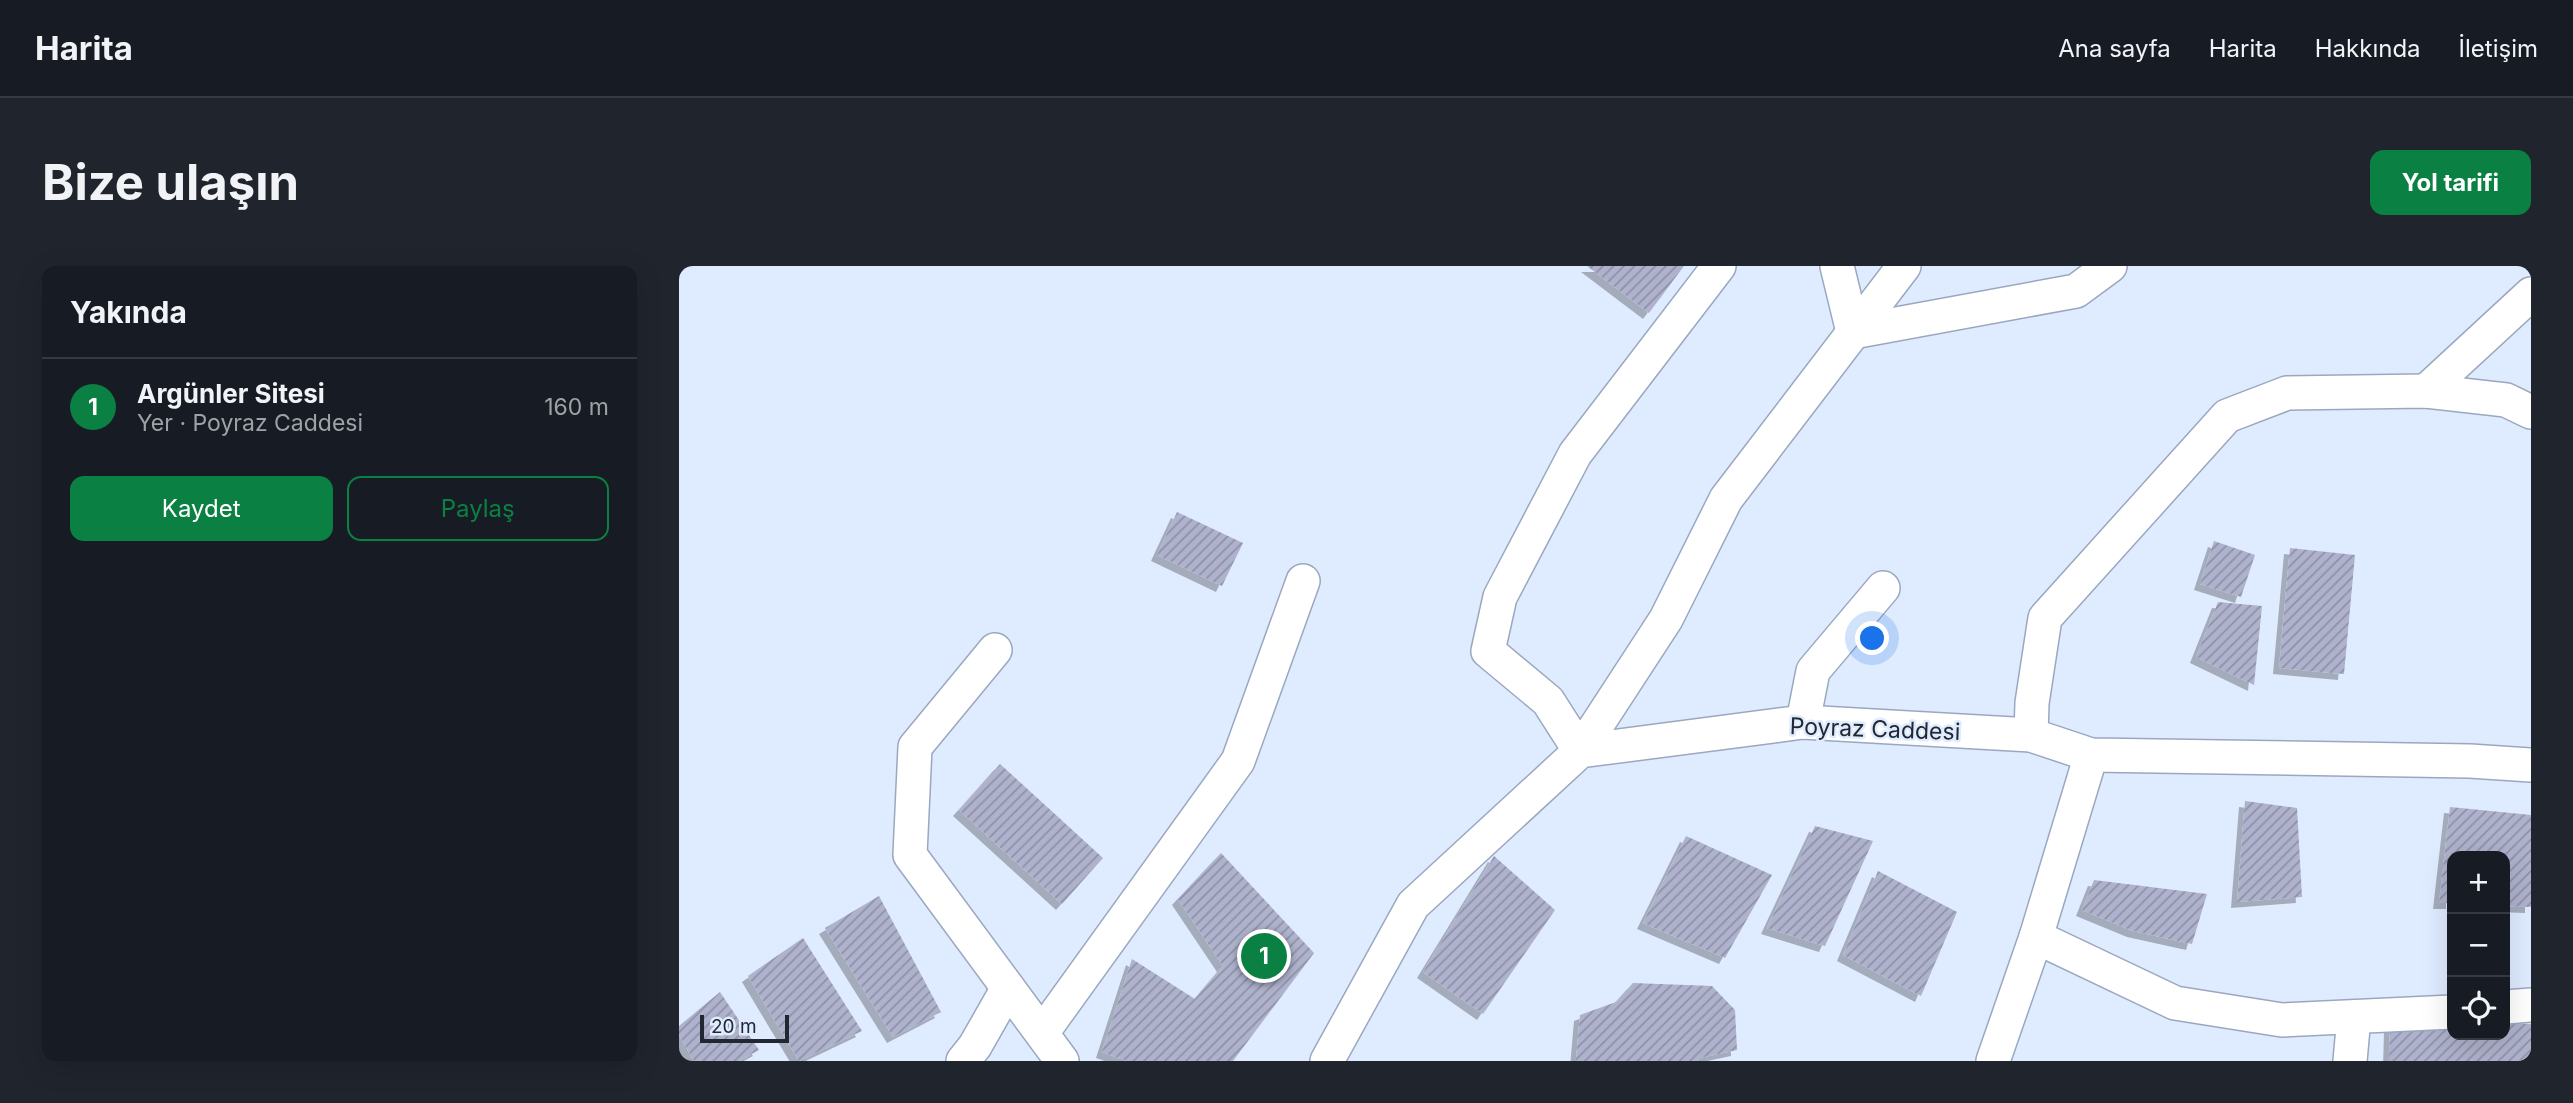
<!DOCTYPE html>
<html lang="tr">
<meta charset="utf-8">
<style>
body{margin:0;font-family:Inter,sans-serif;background:#20242c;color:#f1f3f6}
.controls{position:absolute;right:21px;bottom:21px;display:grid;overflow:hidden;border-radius:14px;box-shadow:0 7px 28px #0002}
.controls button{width:63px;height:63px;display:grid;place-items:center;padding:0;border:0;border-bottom:2px solid #363941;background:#171b24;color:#f1f3f6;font:35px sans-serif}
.scale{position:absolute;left:21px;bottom:18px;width:89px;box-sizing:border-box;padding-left:7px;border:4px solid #222831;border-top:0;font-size:19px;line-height:24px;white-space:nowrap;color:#222831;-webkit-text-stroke:5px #dfebff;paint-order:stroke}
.you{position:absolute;left:1194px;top:373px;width:24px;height:24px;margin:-18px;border:5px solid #fff;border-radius:50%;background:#1a73e8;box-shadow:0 0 0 10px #1a73e833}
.badge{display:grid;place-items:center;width:46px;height:46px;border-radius:50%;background:#0b8043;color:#fff;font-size:23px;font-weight:700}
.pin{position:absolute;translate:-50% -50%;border:4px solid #fff;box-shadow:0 2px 7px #0006}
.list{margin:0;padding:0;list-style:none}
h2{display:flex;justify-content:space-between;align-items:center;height:91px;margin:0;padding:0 28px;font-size:30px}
h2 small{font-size:23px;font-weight:400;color:#9ea1a6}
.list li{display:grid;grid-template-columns:46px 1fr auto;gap:21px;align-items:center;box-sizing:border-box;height:98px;padding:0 28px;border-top:2px solid #363941}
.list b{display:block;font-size:26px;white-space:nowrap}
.list p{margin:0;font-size:23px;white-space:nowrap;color:#9ea1a6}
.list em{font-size:23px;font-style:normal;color:#9ea1a6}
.actions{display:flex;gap:14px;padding:21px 28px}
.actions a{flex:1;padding:16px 0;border:2px solid #0b8043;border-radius:14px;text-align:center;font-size:24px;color:#0b8043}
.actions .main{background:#0b8043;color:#fff}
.icon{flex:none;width:38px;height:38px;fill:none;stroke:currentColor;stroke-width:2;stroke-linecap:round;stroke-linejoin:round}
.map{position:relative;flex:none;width:1852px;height:795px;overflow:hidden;border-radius:14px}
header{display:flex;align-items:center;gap:42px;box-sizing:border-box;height:98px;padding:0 35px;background:#171b24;border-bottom:2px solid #363941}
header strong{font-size:33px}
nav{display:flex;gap:38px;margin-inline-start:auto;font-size:24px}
.intro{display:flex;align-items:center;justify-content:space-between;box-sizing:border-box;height:168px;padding:0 42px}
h1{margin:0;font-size:49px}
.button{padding:18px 32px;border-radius:14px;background:#0b8043;color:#fff;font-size:24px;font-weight:700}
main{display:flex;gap:42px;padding:0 42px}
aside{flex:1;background:#171b24;border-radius:14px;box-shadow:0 7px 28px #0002}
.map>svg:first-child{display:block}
.building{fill:url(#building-hatch);filter:url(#shadow)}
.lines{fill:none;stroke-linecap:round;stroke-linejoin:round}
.minor-casing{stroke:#9aa8bf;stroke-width:36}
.minor{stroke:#fff;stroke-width:33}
.labels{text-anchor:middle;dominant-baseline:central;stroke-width:5;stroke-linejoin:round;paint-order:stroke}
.street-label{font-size:23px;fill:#222831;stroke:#dfebff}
</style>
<header>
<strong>Harita</strong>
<nav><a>Ana sayfa</a><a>Harita</a><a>Hakkında</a><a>İletişim</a></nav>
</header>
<div class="intro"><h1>Bize ulaşın</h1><a class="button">Yol tarifi</a></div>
<main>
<aside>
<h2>Yakında<small></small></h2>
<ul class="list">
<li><span class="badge">1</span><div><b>Argünler Sitesi</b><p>Yer · Poyraz Caddesi</p></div><em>160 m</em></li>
</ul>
<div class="actions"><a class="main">Kaydet</a><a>Paylaş</a></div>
</aside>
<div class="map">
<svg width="1852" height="795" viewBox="0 0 1852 795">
<defs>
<pattern id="building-hatch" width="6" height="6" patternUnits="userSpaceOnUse" patternTransform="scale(1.75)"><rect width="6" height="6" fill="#afb2cc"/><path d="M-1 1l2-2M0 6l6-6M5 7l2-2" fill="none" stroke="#8e91a6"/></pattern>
<filter id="shadow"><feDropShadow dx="-6" dy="6" stdDeviation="0" flood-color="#0004"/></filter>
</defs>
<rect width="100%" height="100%" fill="#dfebff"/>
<!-- building -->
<g class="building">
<polygon points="908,0 1005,0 970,47"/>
<polygon points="498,246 564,277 543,320 478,289"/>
<polygon points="1535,275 1576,289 1562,331 1521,318"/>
<polygon points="1611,282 1676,289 1665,408 1600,402"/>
<polygon points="1539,336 1583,340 1575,419 1517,391"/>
<polygon points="321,498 424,592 383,638 280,544"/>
<polygon points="1566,535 1618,542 1623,631 1558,636"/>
<polygon points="1771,541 1852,549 1852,641 1826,640 1826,590 1773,590 1773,637 1760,637"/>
<polygon points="1136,560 1194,575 1146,680 1088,662"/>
<polygon points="1007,570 1093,609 1046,692 964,657"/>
<polygon points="542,587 635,687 554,795 448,795 423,786 453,693 516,733 544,700 499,633"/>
<polygon points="815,590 876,644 804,748 744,706"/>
<polygon points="1199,605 1278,646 1242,730 1164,689"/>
<polygon points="1415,614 1528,628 1513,678 1454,665 1403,644"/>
<polygon points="200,630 262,746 214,771 146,662"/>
<polygon points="124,672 183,765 120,795 69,710"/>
<polygon points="954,717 1033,720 1056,744 1058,784 1020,792 1018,795 897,795 901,749 937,736"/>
<polygon points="41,726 80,784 60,795 15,795 0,769 0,760"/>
<polygon points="1826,757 1852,758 1852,795 1710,795 1711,760 1773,762 1773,769 1826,769"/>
</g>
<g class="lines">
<defs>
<g id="minor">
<polyline points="1040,0 896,188 821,331 809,385 869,435 901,485 987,353 1047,233 1225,0"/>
<polyline points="1158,0 1174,66 1397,25 1431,0"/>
<polyline points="1747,125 1852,28"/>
<polyline points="316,384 236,481 231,589 383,795"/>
<polyline points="1124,456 1134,405 1204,322"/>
<polyline points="1352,469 1353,437 1366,352 1548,150 1608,127 1747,125 1827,134 1852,146"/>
<polyline points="1357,671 1496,737 1603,754 1773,746"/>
<polyline points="1826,741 1852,739"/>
<polyline points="363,767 559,495 624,315"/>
<polyline points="284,795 296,780 329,722"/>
<polyline points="648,795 734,639 901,485 1124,456 1352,469 1412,489 1791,495 1852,499"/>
<polyline points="1314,795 1357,671 1412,489"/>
<polyline points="1671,795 1675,751"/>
</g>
</defs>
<!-- minor casing -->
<use href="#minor" class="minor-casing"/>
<!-- minor -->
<use href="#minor" class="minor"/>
</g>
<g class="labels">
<!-- street labels -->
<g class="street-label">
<text transform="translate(1196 463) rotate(2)">Poyraz Caddesi</text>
</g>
</g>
</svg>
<div class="controls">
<button>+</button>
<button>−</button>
<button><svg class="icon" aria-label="locate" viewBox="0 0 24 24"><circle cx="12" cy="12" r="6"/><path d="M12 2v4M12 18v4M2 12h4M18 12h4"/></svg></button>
</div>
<div class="scale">20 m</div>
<div class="you"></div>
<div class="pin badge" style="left:585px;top:690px">1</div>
</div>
</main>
